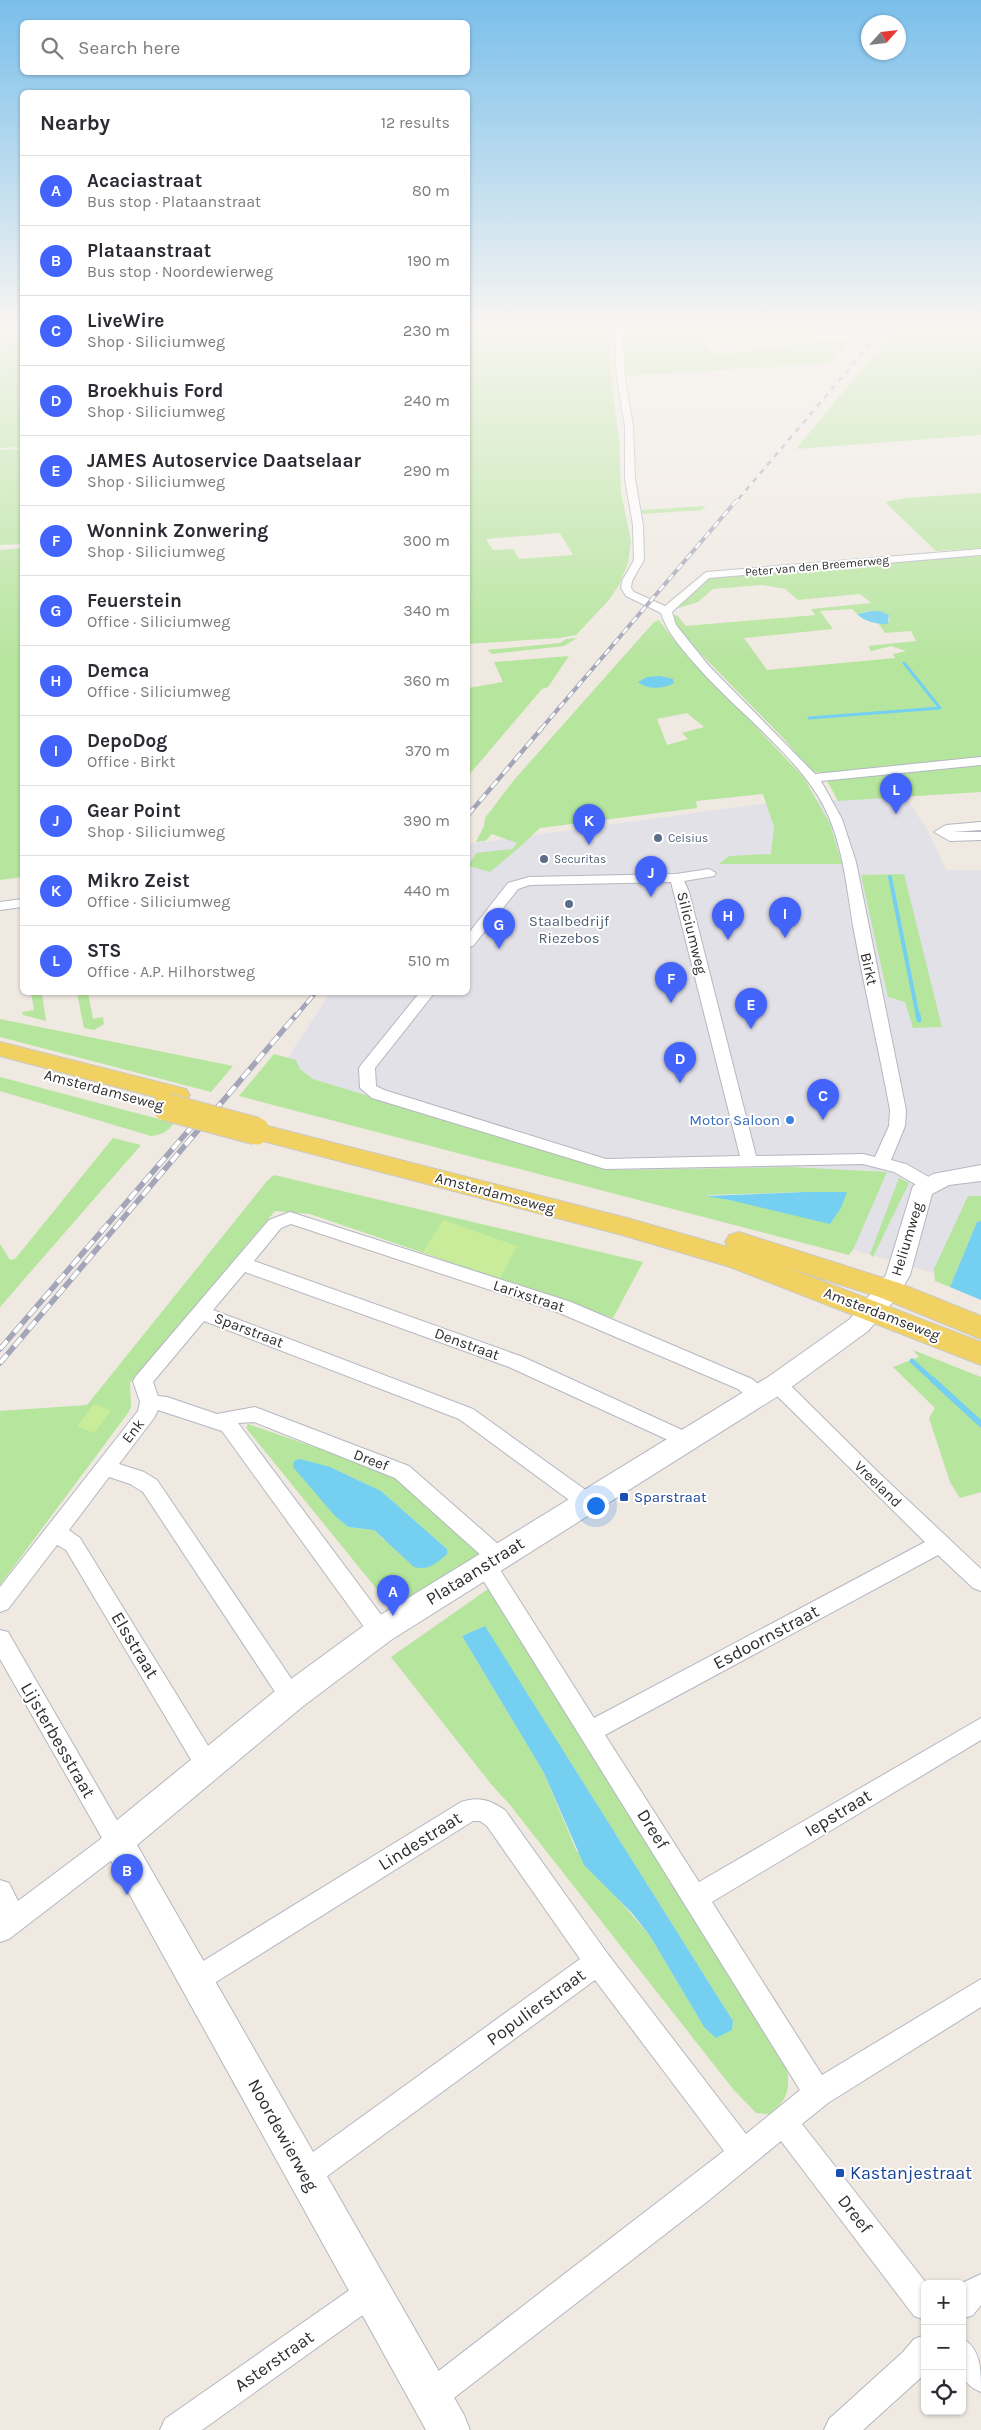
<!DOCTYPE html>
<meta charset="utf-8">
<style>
body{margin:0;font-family:Karla,sans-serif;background:#f7f7f7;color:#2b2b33}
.controls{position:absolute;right:15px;bottom:15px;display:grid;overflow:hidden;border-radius:8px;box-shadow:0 1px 4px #0004}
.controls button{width:45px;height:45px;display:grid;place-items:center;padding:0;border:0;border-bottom:1px solid #e1e1e2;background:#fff;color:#2b2b33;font:25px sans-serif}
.compass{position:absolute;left:861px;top:15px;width:45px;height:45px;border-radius:50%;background:#fff;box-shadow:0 1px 4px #0004;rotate:63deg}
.you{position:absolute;left:595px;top:1505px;width:18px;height:18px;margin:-12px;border:4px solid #fff;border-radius:50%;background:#1a73e8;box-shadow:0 0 0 8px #1a73e833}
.badge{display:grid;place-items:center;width:32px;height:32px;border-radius:50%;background:#4264fb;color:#fff;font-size:16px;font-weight:700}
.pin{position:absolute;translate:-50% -41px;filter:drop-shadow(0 1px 2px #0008)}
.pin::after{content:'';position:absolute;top:26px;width:18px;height:15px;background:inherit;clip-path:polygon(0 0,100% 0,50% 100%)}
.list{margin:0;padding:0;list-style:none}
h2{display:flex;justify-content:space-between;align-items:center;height:65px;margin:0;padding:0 20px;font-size:21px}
h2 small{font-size:16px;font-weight:400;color:#7c7c81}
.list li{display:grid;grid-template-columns:32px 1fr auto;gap:15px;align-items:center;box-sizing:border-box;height:70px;padding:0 20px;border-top:1px solid #e1e1e2}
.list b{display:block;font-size:19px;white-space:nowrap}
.list p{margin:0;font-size:16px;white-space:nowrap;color:#7c7c81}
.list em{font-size:16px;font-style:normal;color:#7c7c81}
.icon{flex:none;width:28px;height:28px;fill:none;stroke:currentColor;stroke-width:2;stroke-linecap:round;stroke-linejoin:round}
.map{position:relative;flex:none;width:981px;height:2430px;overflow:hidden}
.search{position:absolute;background:#fff;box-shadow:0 1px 4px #0004;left:20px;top:20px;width:450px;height:55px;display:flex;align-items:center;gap:12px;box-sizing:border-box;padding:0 18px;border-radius:8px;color:#7c7c81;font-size:19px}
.panel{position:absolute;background:#fff;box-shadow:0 1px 4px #0004;left:20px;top:90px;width:450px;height:905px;border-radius:8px}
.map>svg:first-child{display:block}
.industrial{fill:#e3e1e8}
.green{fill:#b6e59e;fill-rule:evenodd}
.pitch{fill:#c9ec9a}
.water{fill:#75cff0}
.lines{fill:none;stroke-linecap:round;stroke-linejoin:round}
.stream-far3{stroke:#75cff0;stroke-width:3}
.stream-far2{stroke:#75cff0;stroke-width:4}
.stream-far1{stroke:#75cff0;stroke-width:5}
.stream{stroke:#75cff0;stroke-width:6}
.street-casing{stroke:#b4b7c1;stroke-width:2}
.secondary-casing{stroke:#b4b7c1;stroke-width:2}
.primary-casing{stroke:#c9c9c9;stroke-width:2}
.street{fill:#fff;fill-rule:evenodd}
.secondary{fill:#fff;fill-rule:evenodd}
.primary{fill:#f2d163;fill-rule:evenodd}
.rail-far3-casing{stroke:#a3a6b8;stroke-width:2.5}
.rail-far2-casing{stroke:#a3a6b8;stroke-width:4}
.rail-far1-casing{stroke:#a3a6b8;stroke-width:4.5}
.rail-casing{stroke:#a3a6b8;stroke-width:5.5}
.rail-far3{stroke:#fff;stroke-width:2;stroke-dasharray:5.5;stroke-linecap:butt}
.rail-far2{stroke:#fff;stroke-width:2.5;stroke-dasharray:7;stroke-linecap:butt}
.rail-far1{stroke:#fff;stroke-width:3;stroke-dasharray:9;stroke-linecap:butt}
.rail{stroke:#fff;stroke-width:4;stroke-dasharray:11;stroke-linecap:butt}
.primary-bridge-casing{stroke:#c9c9c9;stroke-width:29;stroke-linecap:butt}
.primary-bridge{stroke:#f2d163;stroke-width:27}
.service-dot{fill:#5c6f8a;stroke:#fff;stroke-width:2}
.shop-dot{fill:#3f7fe0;stroke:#fff;stroke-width:2}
.transit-dot{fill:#1a4fb4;stroke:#fff;stroke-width:2}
.labels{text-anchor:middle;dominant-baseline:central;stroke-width:4;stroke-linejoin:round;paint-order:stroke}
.far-street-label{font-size:12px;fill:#2e2e2e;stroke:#fff}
.far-service-label{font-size:12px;fill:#4e5e75;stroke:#fff;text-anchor:start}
.service-label{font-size:15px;fill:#4e5e75;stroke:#fff}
.street-label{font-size:15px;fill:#2e2e2e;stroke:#fff}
.shop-label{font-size:15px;fill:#366cbe;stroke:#fff;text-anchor:end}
.transit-label{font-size:15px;fill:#164399;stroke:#fff;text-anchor:start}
.near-street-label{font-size:18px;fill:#2e2e2e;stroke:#fff}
.near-transit-label{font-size:18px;fill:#164399;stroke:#fff;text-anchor:start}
</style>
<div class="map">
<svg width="981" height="2430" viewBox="0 0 981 2430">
<rect width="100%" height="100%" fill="#efe9e1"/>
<!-- industrial -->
<polygon class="industrial" points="905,797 927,829 946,870 981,870 981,1295 937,1274 848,1248 870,1170 648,1180 272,1082 330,993 468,992 468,844 768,803"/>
<!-- green -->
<g class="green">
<polygon points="0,323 22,323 22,447 0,448"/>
<path d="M 468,323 L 608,323 L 613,395 L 619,439 L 621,492 L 631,541 L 628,563 L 619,585 L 609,600 L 576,635 L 559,638 L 468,644 ZM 560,533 L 573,555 L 519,559 L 513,549 L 493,550 L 486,539 Z"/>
<path d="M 621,323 L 866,323 L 857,333 L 703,342 L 713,354 C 760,351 806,342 852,339 L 831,363 L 624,376 Z"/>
<polygon points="900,323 981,323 981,435 796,449"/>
<polygon points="22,449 22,544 0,545 0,450"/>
<polygon points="981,493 981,548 936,551 885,502 906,498"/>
<polygon points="706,506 702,510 642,514 641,510"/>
<polygon points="22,548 22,877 0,880 0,550"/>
<path d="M 981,555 L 981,758 L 827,773 L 815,772 L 807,767 L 786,741 L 701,654 L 674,622 L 672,616 L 677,615 L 686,626 L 815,615 L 811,609 L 871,603 L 860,594 L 798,600 L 785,589 L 762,585 L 713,589 L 698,602 L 675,609 L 710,577 ZM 852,609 L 857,614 C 869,610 880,609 890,618 L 889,622 L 886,624 L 878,623 L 885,633 L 911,631 L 916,641 L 868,646 L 871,651 L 891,646 L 906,651 L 893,654 L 895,658 L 767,670 L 744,638 L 833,629 L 820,611 Z"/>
<path d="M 659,620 L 673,639 L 804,778 L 830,824 L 842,864 L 719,864 L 729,856 L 771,854 L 774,827 L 763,794 L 696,801 L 697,808 L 540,828 L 521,846 L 490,872 L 468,866 L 476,853 L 512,849 L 517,843 L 492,834 L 485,841 L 476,842 L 484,826 L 485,818 L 514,780 L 654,622 ZM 687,713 L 704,727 L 682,733 L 688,739 L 667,745 L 657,719 Z"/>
<polygon points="577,638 564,646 492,654 487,650 560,643 566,639"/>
<polygon points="569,656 548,687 542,689 468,776 468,688 503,682 494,662"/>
<polygon points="981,762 981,792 838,801 826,779"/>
<polygon points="904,874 942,1027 913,1028 905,1002 888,997 861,875"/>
<polygon points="31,993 50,993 42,994 46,1021 23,1015 22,1012 34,1010"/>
<polygon points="77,993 88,993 93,1019 103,1017 104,1024 94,1030 84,1028"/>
<polygon points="0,1019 233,1066 211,1092 0,1037"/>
<path d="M 274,1054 L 296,1060 L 300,1069 L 313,1079 L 604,1168 L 622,1170 L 790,1167 L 887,1172 L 854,1248 L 849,1255 L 239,1096 ZM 806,1192 L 734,1201 L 707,1196 L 708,1195 Z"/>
<path d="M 0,1077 L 174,1123 C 168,1132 161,1135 151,1136 L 0,1091 Z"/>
<polygon points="113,1138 141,1145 0,1307 0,1244 10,1260 15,1259"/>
<polygon points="274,1175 643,1262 613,1318 310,1214 275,1211 130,1383 131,1407 128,1413 0,1585 0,1411 87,1405 267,1181"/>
<polygon points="899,1178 909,1183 873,1257 870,1254"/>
<polygon points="968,1196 981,1196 981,1221 977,1222 950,1287 935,1281 934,1269"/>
<polygon points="913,1350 981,1377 981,1492 960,1498 950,1482 929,1418 935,1408 893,1367 919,1357"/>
<path d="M 248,1424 L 391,1474 L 485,1556 L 397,1614 L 246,1428 ZM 330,1467 L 381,1491 L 447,1549 L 384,1540 L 374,1530 L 348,1527 L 335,1516 Z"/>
<path d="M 488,1589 L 787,2067 C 790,2090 788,2100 769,2114 L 756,2113 L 733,2089 L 510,1805 L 491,1784 L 391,1657 ZM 485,1627 L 733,2021 L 732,2030 L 704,2027 L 650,1936 L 576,1850 L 544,1773 L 462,1636 Z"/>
</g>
<!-- pitch -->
<g class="pitch">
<polygon points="443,1220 517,1246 500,1278 423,1252"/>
<polygon points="94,1404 111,1411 94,1433 77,1426"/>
</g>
<!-- water -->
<g class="water">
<path d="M 871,611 L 880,611 L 889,615 L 888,624 C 879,625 863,621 857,614 Z"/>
<path d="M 660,676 L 673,679 L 674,683 C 664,689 647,690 638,682 L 647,677 Z"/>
<polygon points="806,1192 847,1192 841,1208 830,1224 734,1201 706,1196"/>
<polygon points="981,1221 981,1300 950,1287 977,1222"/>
<path d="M 300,1459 L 330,1467 L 381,1491 L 447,1549 L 447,1554 C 437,1563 428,1571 414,1567 L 374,1530 L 348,1527 L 335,1516 L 293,1467 L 294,1461 Z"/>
<polygon points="485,1626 733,2021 732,2030 716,2038 704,2027 650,1936 632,1913 584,1865 544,1773 462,1636"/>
</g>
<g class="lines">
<!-- stream-far3 -->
<polyline class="stream-far3" points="809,718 940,708 904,663"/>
<!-- stream-far2 -->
<polyline class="stream-far2" points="890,877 918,1017"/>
<!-- stream-far1 -->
<g class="stream-far1">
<polyline points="918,1015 919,1020"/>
<polyline points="912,1361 934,1381"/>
</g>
<!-- stream -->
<polyline class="stream" points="933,1380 981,1424"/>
<defs>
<g id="street">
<path d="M 614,323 L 622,323 L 625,379 L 633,426 L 635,479 L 643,525 L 644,560 L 632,581 L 631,588 L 634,592 L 665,606 L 706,572 L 981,549 L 981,555 L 709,578 L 672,612 L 676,625 L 709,666 L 815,774 L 981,757 L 981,765 L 821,781 L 842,819 L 856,862 L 906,1110 L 905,1126 L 891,1160 L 906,1164 L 934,1180 L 937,1184 L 934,1188 L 922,1188 L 894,1172 L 863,1164 L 605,1169 L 372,1098 L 360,1088 L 359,1068 L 361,1065 L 420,992 L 435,992 L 375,1068 L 376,1086 L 384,1090 L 606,1159 L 740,1156 L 671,882 L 530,885 L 518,889 L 473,946 L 468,947 L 468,934 L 508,883 L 529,877 L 676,874 L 709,869 L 716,873 L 714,876 L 684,881 L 689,892 L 756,1156 L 863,1154 L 875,1157 L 889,1126 L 890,1110 C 879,1050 865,991 854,931 C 846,886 843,836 818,796 C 788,748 732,707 694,663 C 681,648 667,632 661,613 L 626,596 L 621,588 L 622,581 L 634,560 L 633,525 L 625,479 L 625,426 L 617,379 Z"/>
<polygon points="981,822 981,830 952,832 981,832 981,840 950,841 934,832 946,825"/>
<polygon points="22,899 22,907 0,910 0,902"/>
<path d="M 290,1212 L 571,1302 L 752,1379 L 766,1390 L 769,1395 L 766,1400 C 754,1404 747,1396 738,1389 L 557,1312 L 291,1224 L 281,1228 L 254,1261 L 523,1357 L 693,1435 L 696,1440 L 693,1445 L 686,1448 L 679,1445 L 509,1367 L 245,1272 L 213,1310 L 473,1409 L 594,1496 L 597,1502 L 594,1508 L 587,1510 L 580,1508 L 459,1419 L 204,1321 L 153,1382 L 158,1396 L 167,1397 L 217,1414 L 255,1407 L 409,1466 L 506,1551 L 509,1557 L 506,1563 L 497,1565 L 594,1718 L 925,1542 L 770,1389 L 767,1384 L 770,1379 L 777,1377 L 784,1379 L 879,1473 L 981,1569 L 981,1591 L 973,1588 L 938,1555 L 605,1735 L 699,1882 L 981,1718 L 981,1740 L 712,1902 L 822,2075 L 981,1979 L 981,2007 L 828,2103 L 802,2124 L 927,2284 L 925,2284 L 925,2320 L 914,2316 L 781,2141 L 708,2201 L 441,2408 L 430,2412 L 419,2408 L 415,2397 L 419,2386 L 724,2151 L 595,1980 L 315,2185 L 305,2189 L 295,2185 L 291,2175 L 295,2165 L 580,1959 L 487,1826 L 480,1821 L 473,1821 L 205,1989 L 196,1993 L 187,1989 L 183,1980 L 187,1971 L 461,1802 C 479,1796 490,1800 505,1810 L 607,1953 L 746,2134 L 800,2090 L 478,1572 L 475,1566 L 478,1560 L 484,1558 L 395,1478 L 254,1422 L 238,1423 L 388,1624 L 391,1631 L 388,1638 L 380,1640 L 372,1638 L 222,1431 L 158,1410 L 154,1418 L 119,1464 L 144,1472 L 157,1480 L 299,1690 L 302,1697 L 299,1704 L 291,1707 L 283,1704 L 143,1492 L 130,1484 L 109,1477 L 69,1530 L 80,1538 L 215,1757 L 219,1765 L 215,1773 L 207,1776 L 199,1773 L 66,1550 L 57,1545 L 8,1609 L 0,1612 L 0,1587 L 138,1411 L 140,1402 L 133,1381 L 136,1376 L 269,1220 Z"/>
<polygon points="0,1630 8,1632 129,1841 126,1849 9,1939 0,1942 0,1880 9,1883 18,1901 102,1838 0,1659"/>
<polygon points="981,2274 981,2305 973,2315 962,2319 962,2284 960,2284"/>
<polygon points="371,2277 381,2282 386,2292 381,2302 202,2430 160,2430 165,2419 361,2282"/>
<polygon points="925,2335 925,2374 863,2430 824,2430 829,2419 903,2352 914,2339"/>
<path d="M 962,2338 C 981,2349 981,2369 981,2392 C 955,2382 962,2362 962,2338 Z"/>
</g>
<polygon id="secondary" points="981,1165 981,1181 949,1185 932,1194 910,1275 898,1296 868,1331 786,1391 391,1640 302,1707 137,1845 464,2415 470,2430 426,2430 100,1841 105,1830 280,1687 369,1622 768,1377 850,1319 886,1275 913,1186 933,1174"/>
<g id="primary">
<polygon points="0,1042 186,1089 190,1095 186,1101 177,1103 0,1056"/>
<polygon points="256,1123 627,1218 728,1247 725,1242 729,1235 739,1232 899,1283 981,1316 981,1339 879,1297 788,1268 981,1342 981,1365 730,1267 622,1235 247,1137 243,1131 247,1125"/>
</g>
</defs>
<!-- street casing -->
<use href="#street" class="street-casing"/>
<!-- secondary casing -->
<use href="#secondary" class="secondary-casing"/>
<!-- primary casing -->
<use href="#primary" class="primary-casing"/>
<!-- street -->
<use href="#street" class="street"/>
<!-- secondary -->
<use href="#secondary" class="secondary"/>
<!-- primary -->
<use href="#primary" class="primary"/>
<defs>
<polyline id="rail-far3" points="735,503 888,323"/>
<polyline id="rail-far2" points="541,729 736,501"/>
<g id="rail-far1">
<polyline points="468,815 542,728"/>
<polyline points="295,1017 316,992"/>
</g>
<g id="rail">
<polyline points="0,1349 201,1116"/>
<polyline points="0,1363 296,1015"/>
</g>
</defs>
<!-- rail-far3 casing -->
<use href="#rail-far3" class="rail-far3-casing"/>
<!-- rail-far2 casing -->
<use href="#rail-far2" class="rail-far2-casing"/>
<!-- rail-far1 casing -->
<use href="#rail-far1" class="rail-far1-casing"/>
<!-- rail casing -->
<use href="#rail" class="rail-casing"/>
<!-- rail-far3 -->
<use href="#rail-far3" class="rail-far3"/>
<!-- rail-far2 -->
<use href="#rail-far2" class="rail-far2"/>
<!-- rail-far1 -->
<use href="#rail-far1" class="rail-far1"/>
<!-- rail -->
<use href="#rail" class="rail"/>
<defs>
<polyline id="primary-bridge" points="166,1107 256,1131"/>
</defs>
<!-- primary-bridge casing -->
<use href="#primary-bridge" class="primary-bridge-casing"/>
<!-- primary-bridge -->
<use href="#primary-bridge" class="primary-bridge"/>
</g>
<!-- sky -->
<linearGradient id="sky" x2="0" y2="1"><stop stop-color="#7abfeb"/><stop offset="0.49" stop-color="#f8f5f2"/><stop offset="1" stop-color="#f8f5f2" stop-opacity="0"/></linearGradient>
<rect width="981" height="663" fill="url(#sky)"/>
<!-- markers -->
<g class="service-dot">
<circle cx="658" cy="838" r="5"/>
<circle cx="544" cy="859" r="5"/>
<circle cx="569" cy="904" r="5"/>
</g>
<circle class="shop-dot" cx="790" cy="1120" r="5"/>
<g class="transit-dot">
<rect x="619" y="1492" width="10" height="10" rx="2.5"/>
<rect x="835" y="2168" width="10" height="10" rx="2.5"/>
</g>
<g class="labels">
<!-- far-street labels -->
<g class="far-street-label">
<text transform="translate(817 566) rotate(-5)">Peter van den Breemerweg</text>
</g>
<!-- far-service labels -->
<g class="far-service-label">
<text x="668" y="838">Celsius</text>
<text x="554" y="859">Securitas</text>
</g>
<!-- service labels -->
<g class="service-label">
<text x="569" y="921">Staalbedrijf<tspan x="569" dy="17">Riezebos</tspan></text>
</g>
<!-- street labels -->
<g class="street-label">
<text transform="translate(692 933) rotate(76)">Siliciumweg</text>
<text transform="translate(869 969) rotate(77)">Birkt</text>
<text transform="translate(104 1090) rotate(15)">Amsterdamseweg</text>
<text transform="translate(495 1193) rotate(15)">Amsterdamseweg</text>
<text transform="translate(907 1239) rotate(-73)">Heliumweg</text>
<text transform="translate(529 1296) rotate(18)">Larixstraat</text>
<text transform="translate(882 1314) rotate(21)">Amsterdamseweg</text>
<text transform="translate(249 1330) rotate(21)">Sparstraat</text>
<text transform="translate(467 1344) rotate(20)">Denstraat</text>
<text transform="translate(133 1431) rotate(-52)">Enk</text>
<text transform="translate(371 1460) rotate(21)">Dreef</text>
<text transform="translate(878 1484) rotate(44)">Vreeland</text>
</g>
<!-- shop labels -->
<g class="shop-label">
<text x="780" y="1120">Motor Saloon</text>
</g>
<!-- transit labels -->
<g class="transit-label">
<text x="634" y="1497">Sparstraat</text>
</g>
<!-- near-street labels -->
<g class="near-street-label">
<text transform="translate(475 1571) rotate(-32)">Plataanstraat</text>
<text transform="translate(766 1637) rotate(-28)">Esdoornstraat</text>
<text transform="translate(135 1645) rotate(59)">Elsstraat</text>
<text transform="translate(58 1740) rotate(60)">Lijsterbesstraat</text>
<text transform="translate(838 1813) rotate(-31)">Iepstraat</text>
<text transform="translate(653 1829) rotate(58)">Dreef</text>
<text transform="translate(420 1841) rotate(-32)">Lindestraat</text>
<text transform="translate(536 2007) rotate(-36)">Populierstraat</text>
<text transform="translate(283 2135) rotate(61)">Noordewierweg</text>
<text transform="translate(855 2214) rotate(52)">Dreef</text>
<text transform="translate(274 2361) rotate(-35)">Asterstraat</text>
</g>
<!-- near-transit labels -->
<g class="near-transit-label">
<text x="850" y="2173">Kastanjestraat</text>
</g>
</g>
</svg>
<div class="controls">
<button>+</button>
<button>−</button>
<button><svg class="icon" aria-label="locate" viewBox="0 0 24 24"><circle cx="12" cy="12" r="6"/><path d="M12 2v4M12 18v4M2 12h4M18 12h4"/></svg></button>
</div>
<svg class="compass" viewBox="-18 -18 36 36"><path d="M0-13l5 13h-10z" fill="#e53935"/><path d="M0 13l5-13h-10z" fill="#7c7c81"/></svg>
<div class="you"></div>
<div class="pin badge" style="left:393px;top:1616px">A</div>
<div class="pin badge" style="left:127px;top:1895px">B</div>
<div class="pin badge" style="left:823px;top:1120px">C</div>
<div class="pin badge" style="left:680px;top:1083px">D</div>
<div class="pin badge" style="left:751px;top:1029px">E</div>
<div class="pin badge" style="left:671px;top:1003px">F</div>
<div class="pin badge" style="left:499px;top:949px">G</div>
<div class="pin badge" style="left:728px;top:940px">H</div>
<div class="pin badge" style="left:785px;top:938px">I</div>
<div class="pin badge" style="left:651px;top:897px">J</div>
<div class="pin badge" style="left:589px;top:845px">K</div>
<div class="pin badge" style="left:896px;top:814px">L</div>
<div class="search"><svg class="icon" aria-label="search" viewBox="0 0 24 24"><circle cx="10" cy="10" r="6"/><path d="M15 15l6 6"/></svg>Search here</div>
<section class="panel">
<h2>Nearby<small>12 results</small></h2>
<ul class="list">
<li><span class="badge">A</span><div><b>Acaciastraat</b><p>Bus stop · Plataanstraat</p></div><em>80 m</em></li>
<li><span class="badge">B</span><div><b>Plataanstraat</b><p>Bus stop · Noordewierweg</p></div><em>190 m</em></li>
<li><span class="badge">C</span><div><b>LiveWire</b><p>Shop · Siliciumweg</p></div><em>230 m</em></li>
<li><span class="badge">D</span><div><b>Broekhuis Ford</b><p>Shop · Siliciumweg</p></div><em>240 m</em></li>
<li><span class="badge">E</span><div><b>JAMES Autoservice Daatselaar</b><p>Shop · Siliciumweg</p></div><em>290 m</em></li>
<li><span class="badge">F</span><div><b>Wonnink Zonwering</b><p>Shop · Siliciumweg</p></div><em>300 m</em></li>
<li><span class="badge">G</span><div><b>Feuerstein</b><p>Office · Siliciumweg</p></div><em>340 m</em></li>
<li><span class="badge">H</span><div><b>Demca</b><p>Office · Siliciumweg</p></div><em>360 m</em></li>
<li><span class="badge">I</span><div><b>DepoDog</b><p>Office · Birkt</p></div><em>370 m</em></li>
<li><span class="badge">J</span><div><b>Gear Point</b><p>Shop · Siliciumweg</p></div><em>390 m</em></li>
<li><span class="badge">K</span><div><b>Mikro Zeist</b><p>Office · Siliciumweg</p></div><em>440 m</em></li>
<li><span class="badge">L</span><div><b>STS</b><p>Office · A.P. Hilhorstweg</p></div><em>510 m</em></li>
</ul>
</section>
</div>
